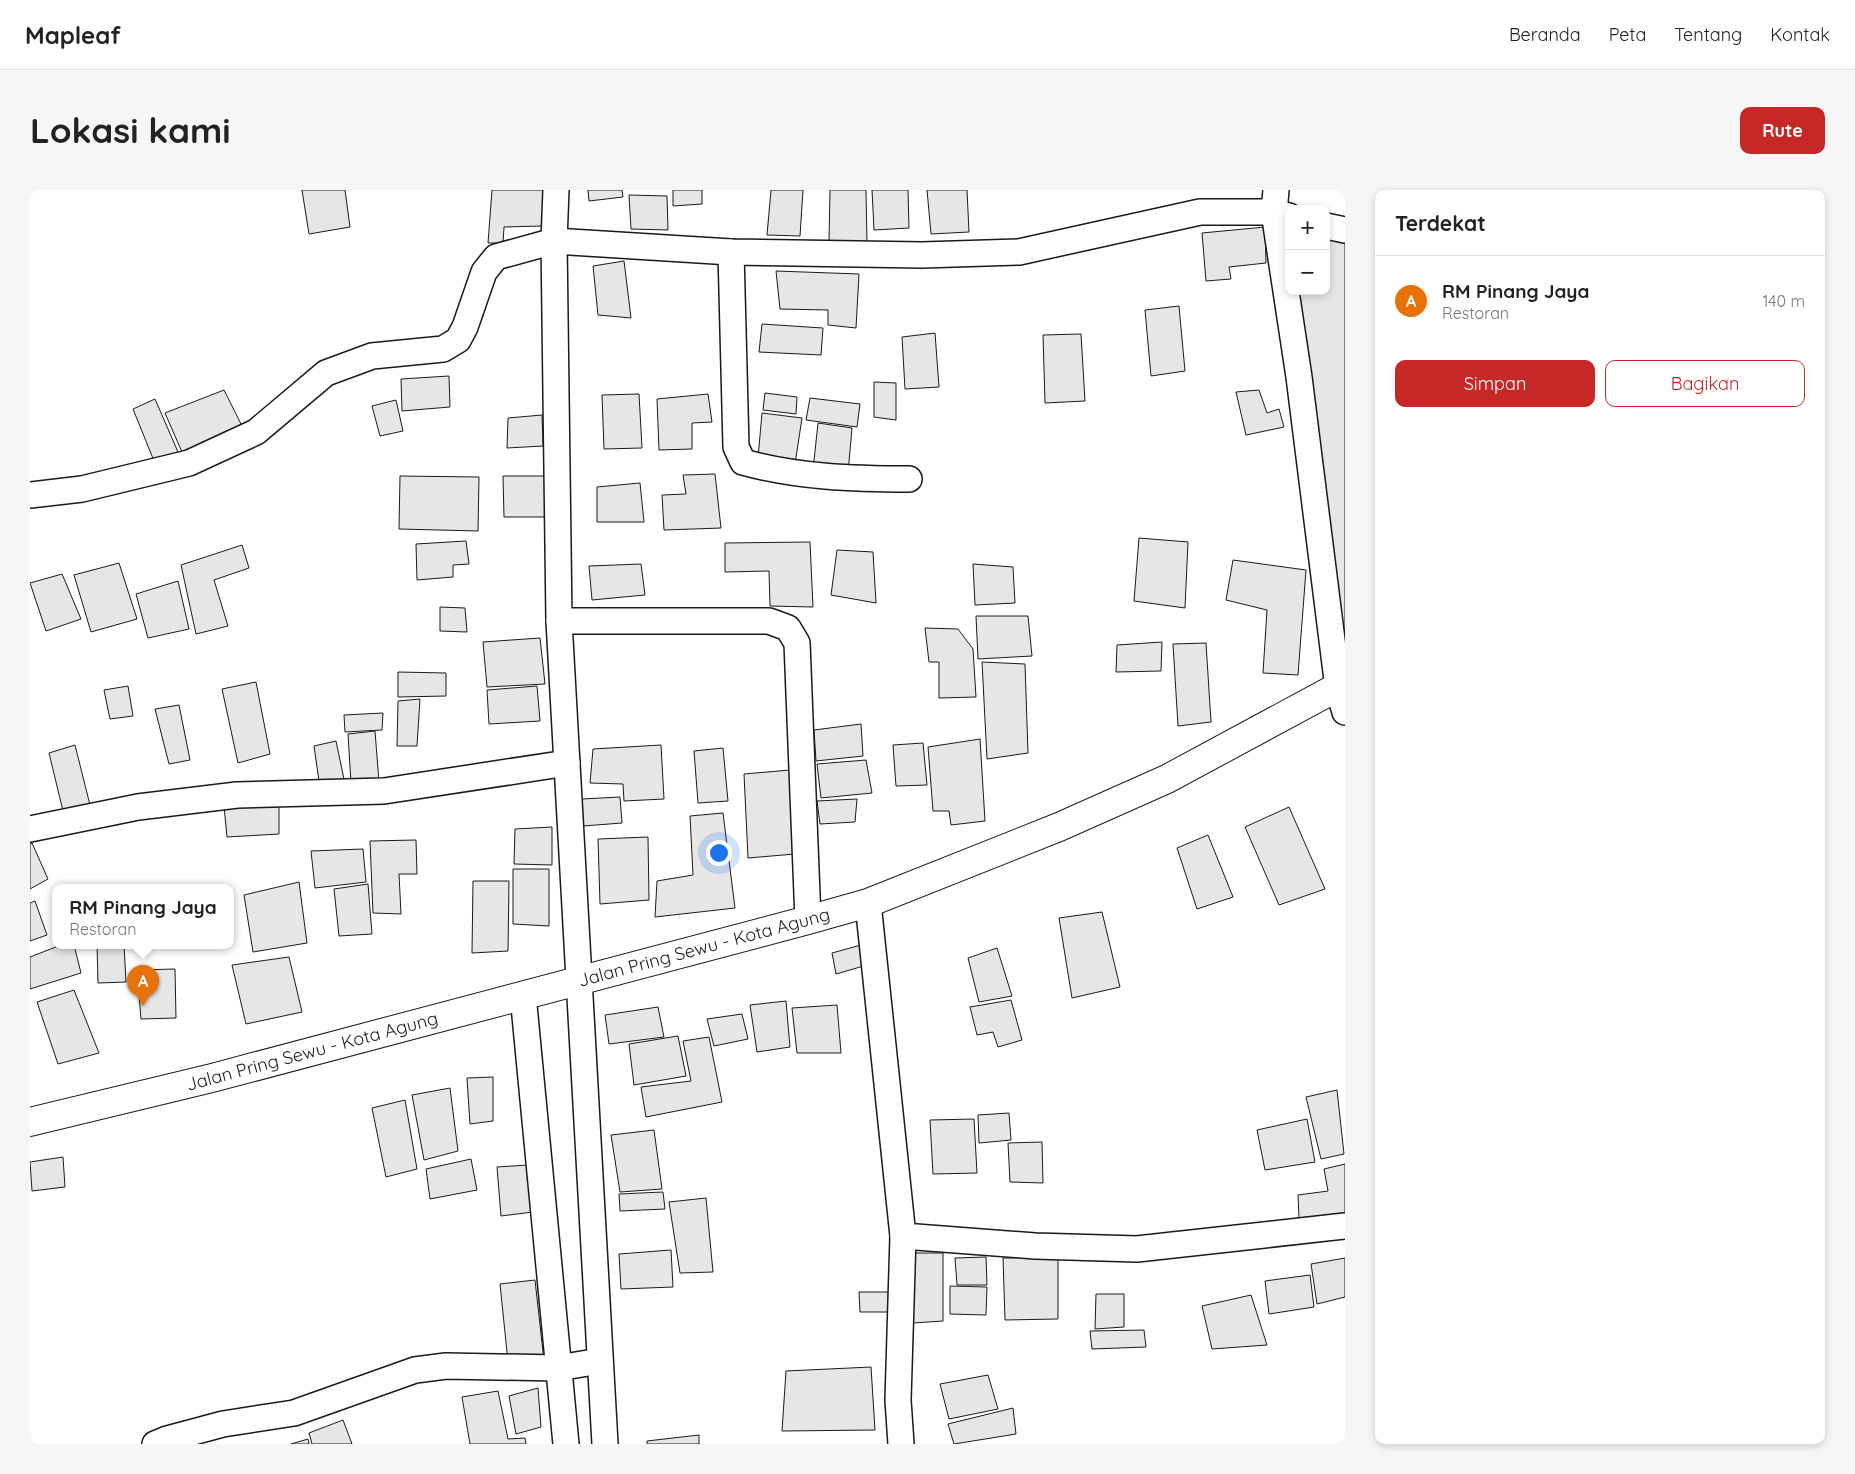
<!DOCTYPE html>
<html lang="id">
<meta charset="utf-8">
<style>
body{margin:0;font-family:Quicksand,sans-serif;background:#f6f6f6;color:#222}
.controls{position:absolute;right:15px;top:15px;display:grid;overflow:hidden;border-radius:10px;box-shadow:0 2px 8px #0003}
.controls button{width:45px;height:45px;display:grid;place-items:center;padding:0;border:0;border-bottom:1px solid #e0e0e0;background:#fff;color:#222;font:25px sans-serif}
.you{position:absolute;left:688px;top:662px;width:18px;height:18px;margin:-12px;border:4px solid #fff;border-radius:50%;background:#1a73e8;box-shadow:0 0 0 8px #1a73e833}
.badge{display:grid;place-items:center;width:32px;height:32px;border-radius:50%;background:#c62828;color:#fff;font-size:16px;font-weight:700}
.pin{position:absolute;translate:-50% -41px;filter:drop-shadow(0 1px 2px #0008)}
.pin::after{content:'';position:absolute;top:26px;width:18px;height:15px;background:inherit;clip-path:polygon(0 0,100% 0,50% 100%)}
.popup{position:absolute;left:22px;top:694px;width:182px;height:65px;box-sizing:border-box;display:grid;place-content:center;border-radius:10px;background:#fff;filter:drop-shadow(0 1px 4px #0005);font-size:16px;white-space:nowrap;color:#767676}
.popup b{font-size:19px;color:#222}
.popup::after{content:'';position:absolute;left:50%;top:100%;margin-left:-10px;border:10px solid transparent;border-top-color:#fff}
.list{margin:0;padding:0;list-style:none}
h2{display:flex;justify-content:space-between;align-items:center;height:65px;margin:0;padding:0 20px;font-size:21px}
h2 small{font-size:16px;font-weight:400;color:#767676}
.list li{display:grid;grid-template-columns:32px 1fr auto;gap:15px;align-items:center;box-sizing:border-box;height:90px;padding:0 20px;border-top:1px solid #e0e0e0}
.list b{display:block;font-size:19px;white-space:nowrap}
.list p{margin:0;font-size:16px;white-space:nowrap;color:#767676}
.list em{font-size:16px;font-style:normal;color:#767676}
.actions{display:flex;gap:10px;padding:15px 20px}
.actions a{flex:1;padding:11px 0;border:1px solid #c62828;border-radius:10px;text-align:center;font-size:18px;color:#c62828}
.actions .main{background:#c62828;color:#fff}
.map{position:relative;flex:none;width:1315px;height:1254px;overflow:hidden;border-radius:10px}
header{display:flex;align-items:center;gap:30px;box-sizing:border-box;height:70px;padding:0 25px;background:#fff;border-bottom:1px solid #e0e0e0}
header strong{font-size:24px}
nav{display:flex;gap:28px;margin-inline-start:auto;font-size:18px}
.intro{display:flex;align-items:center;justify-content:space-between;box-sizing:border-box;height:120px;padding:0 30px}
h1{margin:0;font-size:35px}
.button{padding:12px 22px;border-radius:10px;background:#c62828;color:#fff;font-size:18px;font-weight:700}
main{display:flex;gap:30px;padding:0 30px}
aside{flex:1;background:#fff;border-radius:10px;box-shadow:0 2px 8px #0003}
.map>svg:first-child{display:block}
.building{fill:#e6e6e6;stroke:#1a1a1a}
.lines{fill:none;stroke-linecap:round;stroke-linejoin:round}
.minor-casing{stroke:#1a1a1a;stroke-width:28}
.trunk-casing{stroke:#1a1a1a;stroke-width:30}
.minor{stroke:#fff;stroke-width:25}
.trunk{stroke:#fff;stroke-width:28}
.labels{text-anchor:middle;dominant-baseline:central;stroke-width:4;stroke-linejoin:round;paint-order:stroke}
.street-label{font-size:18px;fill:#1a1a1a;stroke:#fff}
</style>
<header>
<strong>Mapleaf</strong>
<nav><a>Beranda</a><a>Peta</a><a>Tentang</a><a>Kontak</a></nav>
</header>
<div class="intro"><h1>Lokasi kami</h1><a class="button">Rute</a></div>
<main>
<div class="map">
<svg width="1315" height="1254" viewBox="0 0 1315 1254">
<rect width="100%" height="100%" fill="#fff"/>
<!-- building -->
<g class="building">
<polygon points="272,0 315,0 320,37 279,44"/>
<polygon points="462,0 513,0 512,36 474,37 473,53 458,53"/>
<polygon points="558,0 592,0 593,7 559,11"/>
<polygon points="643,0 672,0 672,14 643,16"/>
<polygon points="741,0 773,0 770,46 737,45"/>
<polygon points="800,0 836,0 837,53 799,51"/>
<polygon points="842,0 878,0 879,38 844,40"/>
<polygon points="897,0 937,0 939,42 901,44"/>
<polygon points="599,5 637,6 638,40 601,39"/>
<polygon points="1235,37 1236,73 1199,77 1201,89 1176,91 1172,43"/>
<polygon points="1296,49 1315,53 1315,483 1263,101 1296,101"/>
<polygon points="594,71 601,128 568,125 563,76"/>
<polygon points="746,81 829,84 826,138 798,135 798,120 750,119"/>
<polygon points="1149,116 1155,181 1121,186 1115,120"/>
<polygon points="732,134 793,138 791,165 729,162"/>
<polygon points="905,143 909,197 875,199 872,147"/>
<polygon points="1051,144 1055,211 1015,213 1013,145"/>
<polygon points="419,186 420,217 372,221 371,189"/>
<polygon points="844,192 866,193 866,230 844,227"/>
<polygon points="194,200 212,236 152,262 135,223"/>
<polygon points="1229,200 1237,223 1249,219 1254,237 1216,245 1206,202"/>
<polygon points="735,203 767,207 766,224 733,220"/>
<polygon points="609,204 612,258 574,259 572,205"/>
<polygon points="678,204 682,232 662,233 662,259 629,260 627,209"/>
<polygon points="780,208 830,214 827,237 776,230"/>
<polygon points="125,209 148,262 124,271 103,219"/>
<polygon points="366,210 373,241 350,246 342,216"/>
<polygon points="732,223 772,228 765,274 728,268"/>
<polygon points="512,225 513,256 477,258 478,228"/>
<polygon points="788,233 822,238 818,283 783,280"/>
<polygon points="685,284 691,338 634,340 632,305 656,304 653,285"/>
<polygon points="370,286 449,287 448,341 369,339"/>
<polygon points="473,286 515,286 518,327 474,327"/>
<polygon points="610,293 614,332 567,332 567,297"/>
<polygon points="1109,348 1158,352 1155,418 1104,411"/>
<polygon points="436,351 439,374 423,375 423,387 387,390 386,354"/>
<polygon points="780,352 783,417 740,416 739,381 695,382 695,353"/>
<polygon points="212,355 219,378 184,390 198,436 166,444 151,375"/>
<polygon points="807,360 843,362 846,413 801,405"/>
<polygon points="1203,370 1276,380 1268,485 1233,483 1237,420 1196,410"/>
<polygon points="89,373 107,429 61,442 44,385"/>
<polygon points="611,374 615,405 562,410 559,376"/>
<polygon points="943,374 983,377 985,413 945,415"/>
<polygon points="32,384 51,429 16,441 0,393"/>
<polygon points="148,391 159,439 118,448 106,404"/>
<polygon points="410,417 435,418 437,442 410,441"/>
<polygon points="946,426 998,426 1002,466 948,469"/>
<polygon points="895,438 928,439 943,459 946,507 909,508 909,472 899,472"/>
<polygon points="510,448 515,494 457,497 453,452"/>
<polygon points="1132,452 1131,481 1086,482 1087,455"/>
<polygon points="1176,453 1181,532 1148,536 1143,454"/>
<polygon points="952,472 995,474 998,563 957,569"/>
<polygon points="368,482 416,483 416,506 368,507"/>
<polygon points="226,492 240,564 208,573 192,499"/>
<polygon points="98,496 103,526 80,529 74,500"/>
<polygon points="507,496 510,531 459,534 457,500"/>
<polygon points="390,509 387,556 367,556 368,511"/>
<polygon points="149,515 160,570 139,574 125,519"/>
<polygon points="353,523 352,540 315,542 314,525"/>
<polygon points="831,534 833,566 786,571 784,540"/>
<polygon points="345,541 349,592 321,593 318,544"/>
<polygon points="950,549 955,631 921,635 919,621 903,621 898,557"/>
<polygon points="306,551 314,589 289,591 284,556"/>
<polygon points="893,553 897,595 866,596 863,555"/>
<polygon points="45,555 60,615 33,621 19,563"/>
<polygon points="631,555 634,609 594,611 593,594 560,593 563,559"/>
<polygon points="693,558 698,611 668,613 664,561"/>
<polygon points="836,570 842,603 791,608 787,574"/>
<polygon points="760,580 765,664 718,668 714,584"/>
<polygon points="590,607 592,633 553,636 552,609"/>
<polygon points="827,609 825,632 790,634 787,611"/>
<polygon points="249,613 249,644 197,647 194,616"/>
<polygon points="1259,617 1295,699 1249,715 1215,637"/>
<polygon points="693,623 705,718 625,727 627,691 663,685 660,626"/>
<polygon points="522,637 522,675 484,674 485,639"/>
<polygon points="1178,645 1203,707 1167,719 1147,658"/>
<polygon points="618,647 619,710 570,714 568,649"/>
<polygon points="386,650 387,684 369,684 371,724 343,723 340,651"/>
<polygon points="2,653 18,689 0,699 0,654"/>
<polygon points="333,659 336,692 285,698 281,661"/>
<polygon points="483,679 519,679 519,736 483,734"/>
<polygon points="443,691 479,691 478,761 442,763"/>
<polygon points="269,692 277,753 223,762 214,705"/>
<polygon points="338,694 342,744 309,746 304,699"/>
<polygon points="5,711 17,745 0,751 0,713"/>
<polygon points="1072,722 1090,797 1042,808 1029,728"/>
<polygon points="31,755 44,755 51,783 0,799 0,767"/>
<polygon points="67,755 94,755 96,792 68,793"/>
<polygon points="831,755 837,775 806,784 802,763"/>
<polygon points="967,758 982,806 949,812 938,768"/>
<polygon points="259,767 272,822 216,834 202,775"/>
<polygon points="145,779 146,828 111,829 107,780"/>
<polygon points="44,800 69,863 28,874 7,812"/>
<polygon points="981,810 992,850 968,857 963,842 947,845 940,817"/>
<polygon points="756,811 760,857 727,862 720,815"/>
<polygon points="807,815 811,863 767,863 762,818"/>
<polygon points="628,817 634,847 579,854 575,825"/>
<polygon points="712,824 718,849 684,856 677,829"/>
<polygon points="648,846 656,886 604,895 599,854"/>
<polygon points="679,847 692,912 616,927 611,897 661,891 653,851"/>
<polygon points="463,887 463,931 440,934 437,888"/>
<polygon points="420,898 428,961 394,970 382,905"/>
<polygon points="1307,900 1314,964 1291,969 1276,907"/>
<polygon points="375,910 387,979 356,987 342,918"/>
<polygon points="979,923 981,950 949,953 948,925"/>
<polygon points="944,929 947,983 903,984 900,930"/>
<polygon points="1277,929 1285,972 1235,980 1227,940"/>
<polygon points="624,940 632,999 590,1002 581,945"/>
<polygon points="1012,952 1013,993 980,992 978,953"/>
<polygon points="33,967 35,997 2,1001 0,972"/>
<polygon points="441,969 447,1000 400,1009 396,979"/>
<polygon points="1315,974 1315,1023 1269,1028 1268,1005 1298,1001 1294,979"/>
<polygon points="498,975 503,1022 471,1026 467,977"/>
<polygon points="633,1002 635,1019 590,1021 589,1004"/>
<polygon points="676,1008 683,1082 650,1083 639,1012"/>
<polygon points="641,1060 643,1097 591,1099 589,1064"/>
<polygon points="884,1063 913,1063 913,1131 883,1133"/>
<polygon points="956,1067 957,1095 927,1095 925,1068"/>
<polygon points="1028,1067 1028,1129 975,1130 973,1068"/>
<polygon points="1315,1068 1315,1107 1287,1114 1281,1074"/>
<polygon points="1280,1085 1284,1117 1239,1124 1235,1091"/>
<polygon points="505,1090 514,1171 478,1172 470,1094"/>
<polygon points="920,1096 957,1097 956,1125 920,1124"/>
<polygon points="829,1102 861,1102 862,1122 830,1122"/>
<polygon points="1066,1104 1094,1104 1094,1137 1065,1139"/>
<polygon points="1221,1105 1237,1155 1182,1159 1172,1116"/>
<polygon points="1114,1140 1116,1157 1062,1159 1060,1141"/>
<polygon points="841,1177 845,1240 752,1241 756,1181"/>
<polygon points="958,1185 968,1219 919,1229 910,1194"/>
<polygon points="508,1198 511,1237 486,1244 479,1206"/>
<polygon points="468,1201 478,1249 495,1248 496,1254 440,1254 432,1207"/>
<polygon points="983,1218 986,1244 924,1254 918,1234"/>
<polygon points="313,1230 322,1254 282,1254 279,1243"/>
<polygon points="669,1245 669,1254 617,1254 617,1251"/>
<polygon points="278,1249 279,1254 261,1254"/>
</g>
<g class="lines">
<defs>
<g id="minor">
<polyline points="526,0 524,51 529,431 575,1254"/>
<polyline points="1246,0 1244,22 1269,187 1308,498 1315,522"/>
<polyline points="1296,36 1315,40"/>
<path d="M 701,62 L 706,257 L 713,272 C 766,287 824,289 879,289"/>
<polyline points="0,305 52,299 159,273 226,242 296,183 342,166 413,159 428,150 435,137 454,82 466,67 524,51 701,62 892,65 989,62 1170,22 1244,22 1259,26"/>
<polyline points="529,431 739,431 758,438 767,453 778,730"/>
<polyline points="0,639 108,617 207,605 354,601 537,573"/>
<polyline points="838,713 873,1046 1005,1056 1107,1059 1315,1036"/>
<polyline points="493,805 536,1254"/>
<polyline points="125,1254 137,1249 193,1234 264,1223 385,1180 416,1176 528,1178 570,1171"/>
<polyline points="871,1254 868,1210 873,1046"/>
</g>
<polyline id="trunk" points="0,932 182,888 778,730 838,713 1029,637 1137,589 1315,493"/>
</defs>
<!-- minor casing -->
<use href="#minor" class="minor-casing"/>
<!-- trunk casing -->
<use href="#trunk" class="trunk-casing"/>
<!-- minor -->
<use href="#minor" class="minor"/>
<!-- trunk -->
<use href="#trunk" class="trunk"/>
</g>
<g class="labels">
<!-- street labels -->
<g class="street-label">
<text transform="translate(674 757) rotate(-15)">Jalan Pring Sewu - Kota Agung</text>
<text transform="translate(282 861) rotate(-15)">Jalan Pring Sewu - Kota Agung</text>
</g>
</g>
</svg>
<div class="controls">
<button>+</button>
<button>−</button>
</div>
<div class="you"></div>
<div class="pin badge" style="left:113px;top:816px;background:#e8710a">A</div>
<div class="popup"><b>RM Pinang Jaya</b>Restoran</div>
</div>
<aside>
<h2>Terdekat<small></small></h2>
<ul class="list">
<li><span class="badge" style="background:#e8710a">A</span><div><b>RM Pinang Jaya</b><p>Restoran</p></div><em>140 m</em></li>
</ul>
<div class="actions"><a class="main">Simpan</a><a>Bagikan</a></div>
</aside>
</main>
